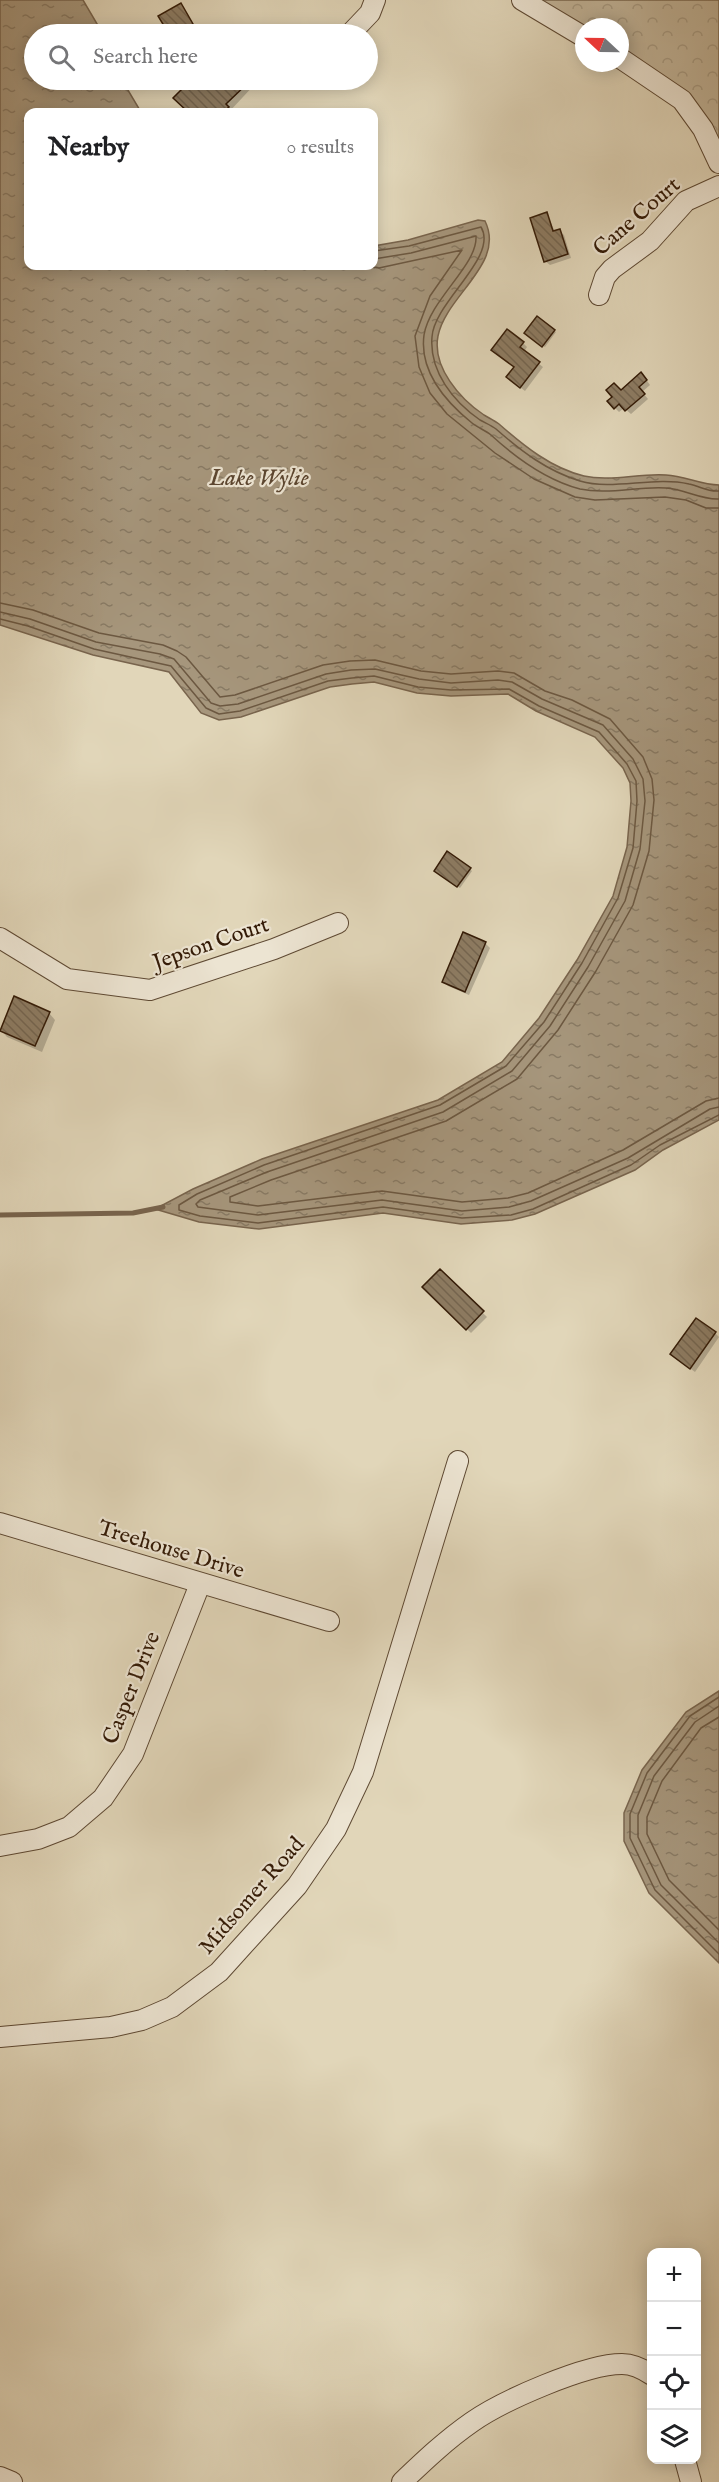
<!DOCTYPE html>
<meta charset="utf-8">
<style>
body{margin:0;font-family:"IM FELL English",serif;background:#f2f2f2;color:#202124}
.controls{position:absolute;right:18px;bottom:18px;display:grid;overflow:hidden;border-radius:12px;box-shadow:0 3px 15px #0003}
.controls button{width:54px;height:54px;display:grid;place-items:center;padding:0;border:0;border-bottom:2px solid #e0e0e0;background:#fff;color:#202124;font:30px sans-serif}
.compass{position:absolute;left:575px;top:18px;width:54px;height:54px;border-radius:50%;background:#fff;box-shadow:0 3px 15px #0003;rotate:292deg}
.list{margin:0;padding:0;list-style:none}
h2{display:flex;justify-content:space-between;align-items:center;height:78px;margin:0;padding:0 24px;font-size:26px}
h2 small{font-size:20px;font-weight:400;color:#757577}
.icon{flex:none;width:33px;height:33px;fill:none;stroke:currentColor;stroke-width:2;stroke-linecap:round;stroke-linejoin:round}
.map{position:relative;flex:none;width:719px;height:2482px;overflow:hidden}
.search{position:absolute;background:#fff;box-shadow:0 3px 15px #0003;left:24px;top:24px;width:354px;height:66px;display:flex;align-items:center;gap:15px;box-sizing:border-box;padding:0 21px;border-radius:33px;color:#757577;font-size:22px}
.panel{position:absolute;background:#fff;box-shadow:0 3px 15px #0003;left:24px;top:108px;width:354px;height:162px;border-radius:12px}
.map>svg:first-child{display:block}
.park{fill:url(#park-crowns);stroke:#7b6850;stroke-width:1.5}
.water{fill:url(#water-ripples);stroke:#78644d;stroke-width:1.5}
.shadow{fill:#0003}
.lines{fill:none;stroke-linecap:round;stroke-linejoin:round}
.shore{stroke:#6c5841;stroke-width:1.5}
.stream{stroke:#78644d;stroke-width:5}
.building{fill:url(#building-back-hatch);stroke:#331a06;stroke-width:1.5}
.street-casing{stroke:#5e4933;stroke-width:22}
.street{stroke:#ece4d2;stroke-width:20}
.labels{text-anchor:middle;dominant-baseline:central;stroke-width:4.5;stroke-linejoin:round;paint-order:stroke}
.street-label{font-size:22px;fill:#331a06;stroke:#ece4d2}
.water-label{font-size:24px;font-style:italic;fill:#5b452f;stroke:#ece4d2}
</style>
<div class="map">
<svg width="719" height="2482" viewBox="0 0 719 2482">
<defs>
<pattern id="park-crowns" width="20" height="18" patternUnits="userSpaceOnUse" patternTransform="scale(1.5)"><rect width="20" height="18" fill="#c3b69b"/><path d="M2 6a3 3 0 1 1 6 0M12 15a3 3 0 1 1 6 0" fill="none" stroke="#a89c84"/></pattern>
<pattern id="water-ripples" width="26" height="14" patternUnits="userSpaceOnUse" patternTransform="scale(1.5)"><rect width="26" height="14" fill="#a6967c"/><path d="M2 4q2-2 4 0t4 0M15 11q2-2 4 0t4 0" fill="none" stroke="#887a64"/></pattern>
<pattern id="building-back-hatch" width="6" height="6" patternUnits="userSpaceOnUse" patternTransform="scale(1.5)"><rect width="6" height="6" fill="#8d7c63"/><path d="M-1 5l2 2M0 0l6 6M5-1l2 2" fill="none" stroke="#746550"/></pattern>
</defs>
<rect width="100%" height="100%" fill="#e1d6b9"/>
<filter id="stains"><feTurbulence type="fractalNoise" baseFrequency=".00333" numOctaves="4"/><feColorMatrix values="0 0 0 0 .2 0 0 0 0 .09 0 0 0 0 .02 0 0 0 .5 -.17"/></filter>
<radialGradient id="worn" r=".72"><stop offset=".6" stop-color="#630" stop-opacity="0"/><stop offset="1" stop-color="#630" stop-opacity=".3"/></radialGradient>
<!-- park -->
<polygon class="park" points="531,0 719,0 719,155 713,140 620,52 620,27 584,27"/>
<!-- water -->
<g class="water">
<path d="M 0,0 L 83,0 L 103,34 L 34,34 L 34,80 L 122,80 L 141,112 L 28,112 L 28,266 L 374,266 L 374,246 L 408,240 L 478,220 L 485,221 C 506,264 446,295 438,336 C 432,367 460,399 484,415 C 489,418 495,421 499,424 C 524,446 551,468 584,476 C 610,482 639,473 666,475 C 685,476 701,485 719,485 L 719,1120 L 663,1150 L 635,1170 L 535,1214 L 512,1220 L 461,1224 L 383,1213 L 259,1229 L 199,1222 L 155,1209 L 193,1189 L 262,1159 L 438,1100 L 502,1062 L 539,1018 L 577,960 L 613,896 L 627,847 L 631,801 L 630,783 L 623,768 L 595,737 L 536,711 L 508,694 L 451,696 L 417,693 L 374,682 L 352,684 L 330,687 L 241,717 L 219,720 L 201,713 L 169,672 L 93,655 L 0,625 Z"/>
<polygon points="719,1691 719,1963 649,1893 624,1841 624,1813 642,1770 686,1712"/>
</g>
<!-- shadow -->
<g class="shadow">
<polygon points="180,5 196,29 187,34 170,34 160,17"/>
<polygon points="207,80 252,80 256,83 229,112 190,112 175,98 197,90"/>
<polygon points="547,214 555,232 559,231 564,235 571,258 550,265 545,261"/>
<polygon points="537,318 556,332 545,347 526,333"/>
<polygon points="523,343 527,347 524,352 543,367 525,391 512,381 515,367 498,354"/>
<polygon points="645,378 650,385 642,392 648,399 631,414 624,408 619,412 615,408 621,391"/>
<polygon points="448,853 472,871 460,888 437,872"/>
<polygon points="485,943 490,948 469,995 448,986 444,982"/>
<polygon points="49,1013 55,1020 42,1052 7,1037 1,1030"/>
<polygon points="440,1271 487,1317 471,1333 424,1287"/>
<polygon points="715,1333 719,1337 695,1372 671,1354"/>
</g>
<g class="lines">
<!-- shore -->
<g class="shore">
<path d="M 374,251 L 409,246 L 481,227 C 499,257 434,302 432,337 C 429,372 454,402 480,420 C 485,423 491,425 496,429 C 521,451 547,471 580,481 C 613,491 653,476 689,484 C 700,486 707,492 719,491"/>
<path d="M 374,259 L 411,253 L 476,236 C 478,265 430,299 424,335 C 419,372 446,402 472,423 C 478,428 485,430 491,435 C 516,458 546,480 580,489 C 608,495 638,486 666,488 C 684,489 701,500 719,499"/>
<polyline points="365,266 379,268 462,250 430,296 415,336 419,367 430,393 447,414 495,453 534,479 575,497 595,500 665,497 686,500 706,508 719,508"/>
<polyline points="0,603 33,610 99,633 163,645 177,651 186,657 220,697 235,695 323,665 350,661 375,660 421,671 451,674 498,671 514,673 545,691 572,700 610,719 643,757 652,779 654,800 649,851 633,905 596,971 558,1030 517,1079 446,1121 271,1180 230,1197 230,1202 258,1206 382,1191 462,1202 508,1198 528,1193 623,1150 706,1101 719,1098"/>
<polyline points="0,612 30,619 96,642 160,654 174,659 211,703 220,706 238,704 326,674 351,670 375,669 419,679 451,683 498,680 512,682 542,699 603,725 633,759 643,779 645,801 640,849 625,901 588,967 550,1026 512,1071 443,1112 267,1172 200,1200 196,1204 198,1207 258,1215 382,1200 462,1211 509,1207 531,1201 628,1158 710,1109 719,1107"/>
<polyline points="0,619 28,626 94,649 171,666 206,708 219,714 240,711 328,681 352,678 374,676 418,687 451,690 509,689 539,706 599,732 627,764 636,781 637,801 633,848 618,898 582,963 544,1022 506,1066 440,1105 264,1165 197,1194 179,1205 179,1210 200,1216 258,1223 383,1207 462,1218 511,1215 533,1209 631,1165 660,1145 719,1115"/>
<polyline points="719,1697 690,1716 647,1773 630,1814 630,1838 655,1890 719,1954"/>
<polyline points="719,1706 695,1722 654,1776 638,1815 638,1837 661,1885 719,1943"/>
<polyline points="719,1717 701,1728 662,1781 647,1817 647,1834 669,1880 719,1930"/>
</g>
<!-- stream -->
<polyline class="stream" points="0,1215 133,1213 163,1207"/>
</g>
<!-- building -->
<g class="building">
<polygon points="181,3 193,24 176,34 169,34 158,16"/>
<polygon points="205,80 251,80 226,104 229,107 223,112 188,112 173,98 190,81 197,88"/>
<polygon points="547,212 553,231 560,229 568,254 544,262 530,218"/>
<polygon points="537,316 555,330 542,347 524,333"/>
<polygon points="507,329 524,342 520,347 540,362 520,388 506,377 514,367 491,350"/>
<polygon points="641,372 647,380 639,387 645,394 625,411 619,404 614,409 607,401 612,397 606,390 614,383 621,390"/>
<polygon points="447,851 471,868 457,887 434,871"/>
<polygon points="463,932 486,942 465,992 442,982"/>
<polygon points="14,996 50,1012 35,1046 0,1031"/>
<polygon points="440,1269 484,1311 466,1330 422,1287"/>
<polygon points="696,1318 716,1332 690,1369 670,1354"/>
</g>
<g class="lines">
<defs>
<g id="street">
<polyline points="522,0 584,37"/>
<polyline points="350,34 370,13 375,0"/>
<polyline points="620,58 682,100 703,129 719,163"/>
<polyline points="599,295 605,277 612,269 650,241 686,201 719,186"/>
<polyline points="0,938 67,979 150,990 274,949 338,923"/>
<polyline points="0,1523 329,1621"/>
<polyline points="0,1846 38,1839 69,1827 103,1798 133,1754 200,1584"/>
<polyline points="0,2037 111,2027 142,2020 172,2007 219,1972 297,1886 336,1829 363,1772 458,1461"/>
<polyline points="685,2460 691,2482"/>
<polyline points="0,2477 12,2482"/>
<path d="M 402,2482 C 424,2461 446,2440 472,2422 C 502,2401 585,2364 622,2364 C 632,2364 643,2369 652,2375"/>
</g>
</defs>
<!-- street casing -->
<use href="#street" class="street-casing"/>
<!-- street -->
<use href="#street" class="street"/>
</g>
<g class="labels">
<!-- street labels -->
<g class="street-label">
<text transform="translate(637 217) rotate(-41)">Cane Court</text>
<text transform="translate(211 944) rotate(-19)">Jepson Court</text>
<text transform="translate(171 1550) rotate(17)">Treehouse Drive</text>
<text transform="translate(132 1688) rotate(-68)">Casper Drive</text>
<text transform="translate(252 1896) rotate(-49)">Midsomer Road</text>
</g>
<!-- water labels -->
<g class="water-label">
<text x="259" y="478">Lake Wylie</text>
</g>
</g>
<rect width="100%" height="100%" filter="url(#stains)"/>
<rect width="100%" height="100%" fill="url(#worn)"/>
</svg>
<div class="controls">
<button>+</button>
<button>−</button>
<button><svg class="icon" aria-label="locate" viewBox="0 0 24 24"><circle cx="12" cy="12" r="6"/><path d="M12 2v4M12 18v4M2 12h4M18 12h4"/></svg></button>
<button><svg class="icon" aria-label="layers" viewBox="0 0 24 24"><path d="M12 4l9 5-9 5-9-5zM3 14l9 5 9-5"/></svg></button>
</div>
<svg class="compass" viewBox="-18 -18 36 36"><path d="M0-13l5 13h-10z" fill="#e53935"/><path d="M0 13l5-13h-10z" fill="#757577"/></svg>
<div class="search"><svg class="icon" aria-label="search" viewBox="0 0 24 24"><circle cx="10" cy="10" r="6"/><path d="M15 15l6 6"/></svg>Search here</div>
<section class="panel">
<h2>Nearby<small>0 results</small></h2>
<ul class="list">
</ul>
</section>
</div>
